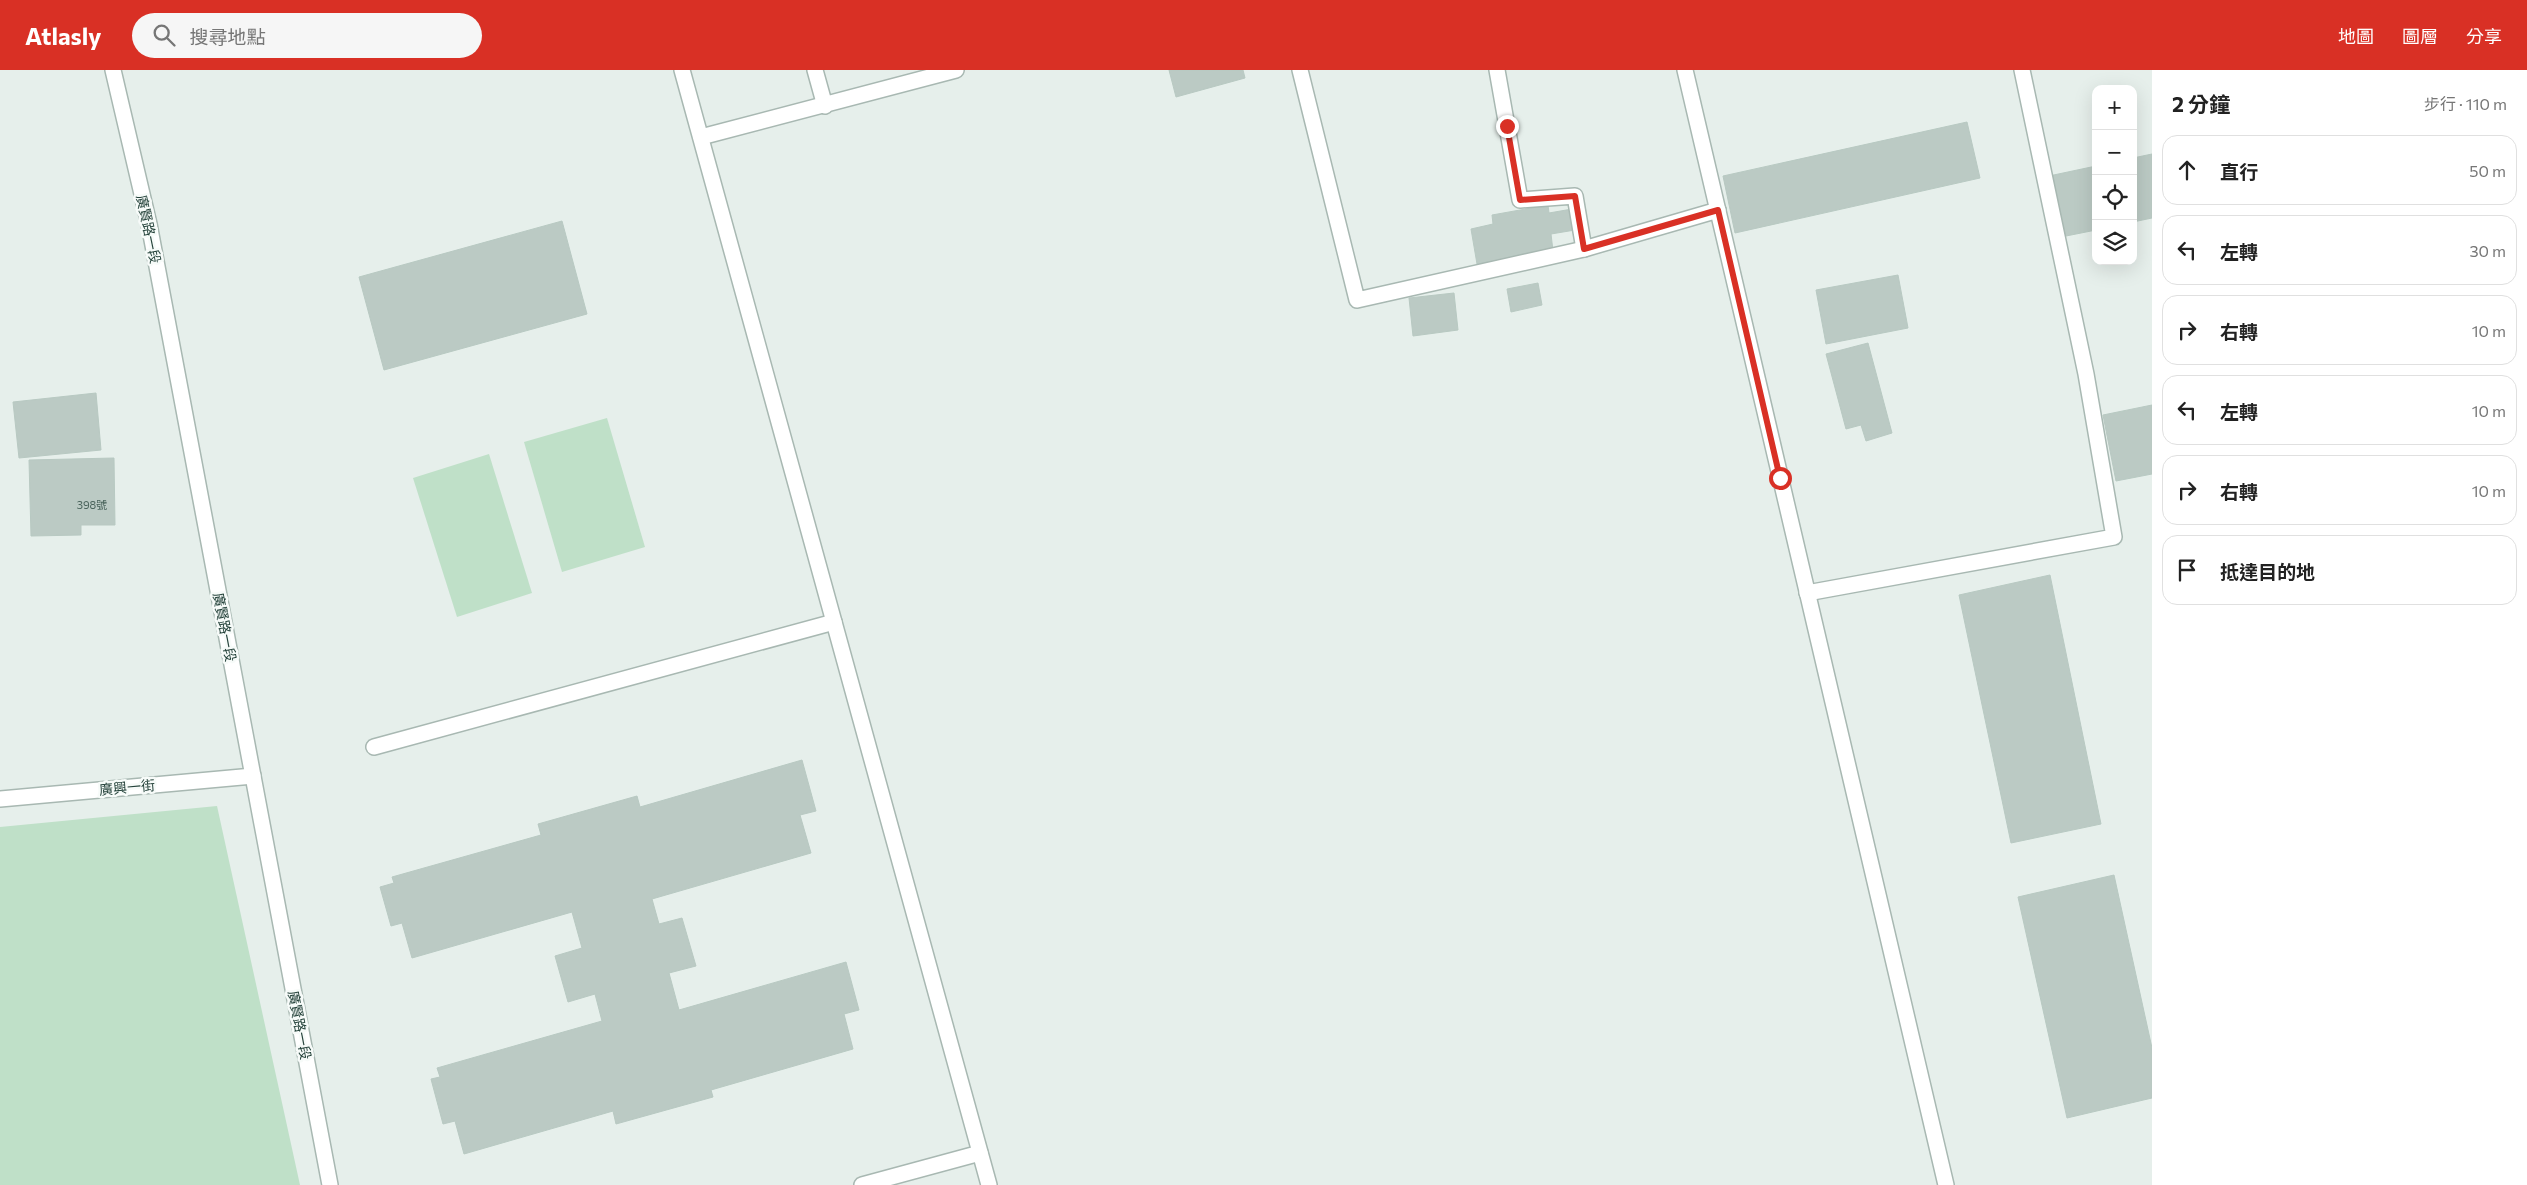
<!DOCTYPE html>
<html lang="zh-TW">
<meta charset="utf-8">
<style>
body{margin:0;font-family:Commissioner,"Noto Sans TC",sans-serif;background:#f6f6f6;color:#222}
.controls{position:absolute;right:15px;top:15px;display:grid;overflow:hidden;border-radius:10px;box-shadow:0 5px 20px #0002}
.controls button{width:45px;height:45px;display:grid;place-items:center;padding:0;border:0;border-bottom:1px solid #e0e0e0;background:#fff;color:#222;font:25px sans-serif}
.stop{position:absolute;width:15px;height:15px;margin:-11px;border:4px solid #d93025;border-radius:50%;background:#fff}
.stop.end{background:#d93025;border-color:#fff;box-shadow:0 1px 5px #0008}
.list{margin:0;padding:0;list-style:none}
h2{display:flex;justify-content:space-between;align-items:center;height:65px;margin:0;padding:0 20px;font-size:21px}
h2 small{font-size:16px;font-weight:400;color:#767676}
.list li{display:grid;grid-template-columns:32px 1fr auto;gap:15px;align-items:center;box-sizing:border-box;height:70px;margin:0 10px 10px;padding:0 10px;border:1px solid #e0e0e0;border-radius:15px}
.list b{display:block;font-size:19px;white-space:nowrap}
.list em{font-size:16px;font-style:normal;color:#767676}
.icon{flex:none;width:28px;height:28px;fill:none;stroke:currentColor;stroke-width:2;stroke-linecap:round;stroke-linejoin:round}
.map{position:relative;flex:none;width:2152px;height:1115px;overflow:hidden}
header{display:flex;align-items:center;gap:30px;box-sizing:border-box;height:70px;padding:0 25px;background:#d93025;color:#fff}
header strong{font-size:24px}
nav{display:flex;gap:28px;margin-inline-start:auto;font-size:18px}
.search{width:350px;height:45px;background:#f6f6f6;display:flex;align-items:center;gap:12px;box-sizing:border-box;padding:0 18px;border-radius:28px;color:#767676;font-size:19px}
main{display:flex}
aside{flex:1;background:#fff}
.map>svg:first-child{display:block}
.green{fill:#bfe0c8}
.building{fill:#bbcac4;stroke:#b8c9c2}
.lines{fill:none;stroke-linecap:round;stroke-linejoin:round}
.minor-casing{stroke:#a8b8b2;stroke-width:18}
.minor{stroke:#fff;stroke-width:15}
.route{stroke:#d93025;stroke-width:6}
.labels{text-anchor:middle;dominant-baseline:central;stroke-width:5;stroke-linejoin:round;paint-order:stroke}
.number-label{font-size:11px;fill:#4a645c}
.street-label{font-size:14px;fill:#24423a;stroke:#f7fbf9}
</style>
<header>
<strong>Atlasly</strong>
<div class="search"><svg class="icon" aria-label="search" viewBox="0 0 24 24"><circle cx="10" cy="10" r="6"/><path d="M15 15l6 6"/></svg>搜尋地點</div>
<nav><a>地圖</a><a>圖層</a><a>分享</a></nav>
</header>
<main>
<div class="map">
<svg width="2152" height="1115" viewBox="0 0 2152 1115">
<rect width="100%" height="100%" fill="#e6efeb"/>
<!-- green -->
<g class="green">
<polygon points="607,348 645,477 562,502 524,372"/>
<polygon points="489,384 532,523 457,547 413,408"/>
<polygon points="217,736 300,1115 0,1115 0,757"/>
</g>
<!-- building -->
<g class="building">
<polygon points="1169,0 1243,0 1245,8 1176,27"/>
<polygon points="1967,52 1980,108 1735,163 1723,106"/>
<polygon points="2152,84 2152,148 2133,152 2133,88"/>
<polygon points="2096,96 2096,160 2061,167 2049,106"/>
<polygon points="1548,135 1549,143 1572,139 1575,160 1551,164 1553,181 1477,194 1471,159 1493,154 1492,145"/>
<polygon points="562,151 587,244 384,300 359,207"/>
<polygon points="1898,205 1908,258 1826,274 1816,220"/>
<polygon points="1538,213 1542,235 1511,242 1507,219"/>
<polygon points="1454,223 1458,260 1413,266 1409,228"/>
<polygon points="1868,273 1892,363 1866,371 1861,355 1846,359 1826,284"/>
<polygon points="96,323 101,380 19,388 13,332"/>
<polygon points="2152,335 2152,404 2116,411 2103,345"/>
<polygon points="114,388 115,455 81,455 81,465 31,466 29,390"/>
<polygon points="2050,505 2101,754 2011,773 1959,525"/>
<polygon points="802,690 816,741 800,745 811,783 652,829 659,854 682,848 696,896 669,903 679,940 846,892 859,940 844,944 853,979 711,1020 713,1027 616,1054 613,1041 464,1084 455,1051 443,1054 431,1009 440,1007 437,998 602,951 595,924 568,932 555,886 582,878 572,842 412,888 402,853 391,856 380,817 394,813 392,807 541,765 538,754 637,726 640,737"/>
<polygon points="2114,805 2152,978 2152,1028 2067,1048 2018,827"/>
</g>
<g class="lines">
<defs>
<g id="minor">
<polyline points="113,0 149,154 330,1115"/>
<polyline points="682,0 989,1115"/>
<polyline points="815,0 825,36"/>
<polyline points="1300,0 1357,230 1584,179 1718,140"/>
<polyline points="1497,0 1520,130 1575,126 1584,179"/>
<polyline points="1685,0 1946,1115"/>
<polyline points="701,67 956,0"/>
<polyline points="1807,523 2114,467 2086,304 2022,0"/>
<polyline points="374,677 834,552"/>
<polyline points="0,729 253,706"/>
<polyline points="862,1115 980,1083"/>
</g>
</defs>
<!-- minor casing -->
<use href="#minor" class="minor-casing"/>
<!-- minor -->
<use href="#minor" class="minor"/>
</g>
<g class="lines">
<!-- route -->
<polyline class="route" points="1507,56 1520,130 1575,126 1584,179 1718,140 1780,408"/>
</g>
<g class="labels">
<!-- number labels -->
<g class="number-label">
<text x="92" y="434">398號</text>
</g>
<!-- street labels -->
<g class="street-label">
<text transform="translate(149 159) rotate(78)">廣賢路一段</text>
<text transform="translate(225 557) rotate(79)">廣賢路一段</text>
<text transform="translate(127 717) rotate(-5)">廣興一街</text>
<text transform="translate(300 955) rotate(79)">廣賢路一段</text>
</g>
</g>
</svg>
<div class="controls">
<button>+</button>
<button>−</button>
<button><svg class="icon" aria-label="locate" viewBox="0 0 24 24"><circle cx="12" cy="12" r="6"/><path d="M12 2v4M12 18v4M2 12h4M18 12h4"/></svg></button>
<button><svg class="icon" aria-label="layers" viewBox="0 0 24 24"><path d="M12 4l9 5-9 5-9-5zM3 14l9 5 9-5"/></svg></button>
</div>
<div class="stop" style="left:1780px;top:408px"></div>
<div class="stop end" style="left:1507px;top:56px"></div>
</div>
<aside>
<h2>2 分鐘<small>步行 · 110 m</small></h2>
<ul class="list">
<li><svg class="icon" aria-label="ahead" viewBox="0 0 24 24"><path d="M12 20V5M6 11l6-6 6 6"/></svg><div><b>直行</b></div><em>50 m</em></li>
<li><svg class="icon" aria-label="left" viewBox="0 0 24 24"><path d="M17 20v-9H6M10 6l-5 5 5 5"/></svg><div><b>左轉</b></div><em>30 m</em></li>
<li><svg class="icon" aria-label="right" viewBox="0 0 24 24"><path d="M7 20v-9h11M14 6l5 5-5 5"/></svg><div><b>右轉</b></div><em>10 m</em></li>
<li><svg class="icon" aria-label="left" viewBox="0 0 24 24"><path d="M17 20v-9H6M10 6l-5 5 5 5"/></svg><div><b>左轉</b></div><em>10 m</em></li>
<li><svg class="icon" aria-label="right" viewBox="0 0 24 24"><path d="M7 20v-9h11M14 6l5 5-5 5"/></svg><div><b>右轉</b></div><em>10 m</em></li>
<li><svg class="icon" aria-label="arrive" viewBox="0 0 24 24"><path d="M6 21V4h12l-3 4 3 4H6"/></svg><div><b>抵達目的地</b></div></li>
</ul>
</aside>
</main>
